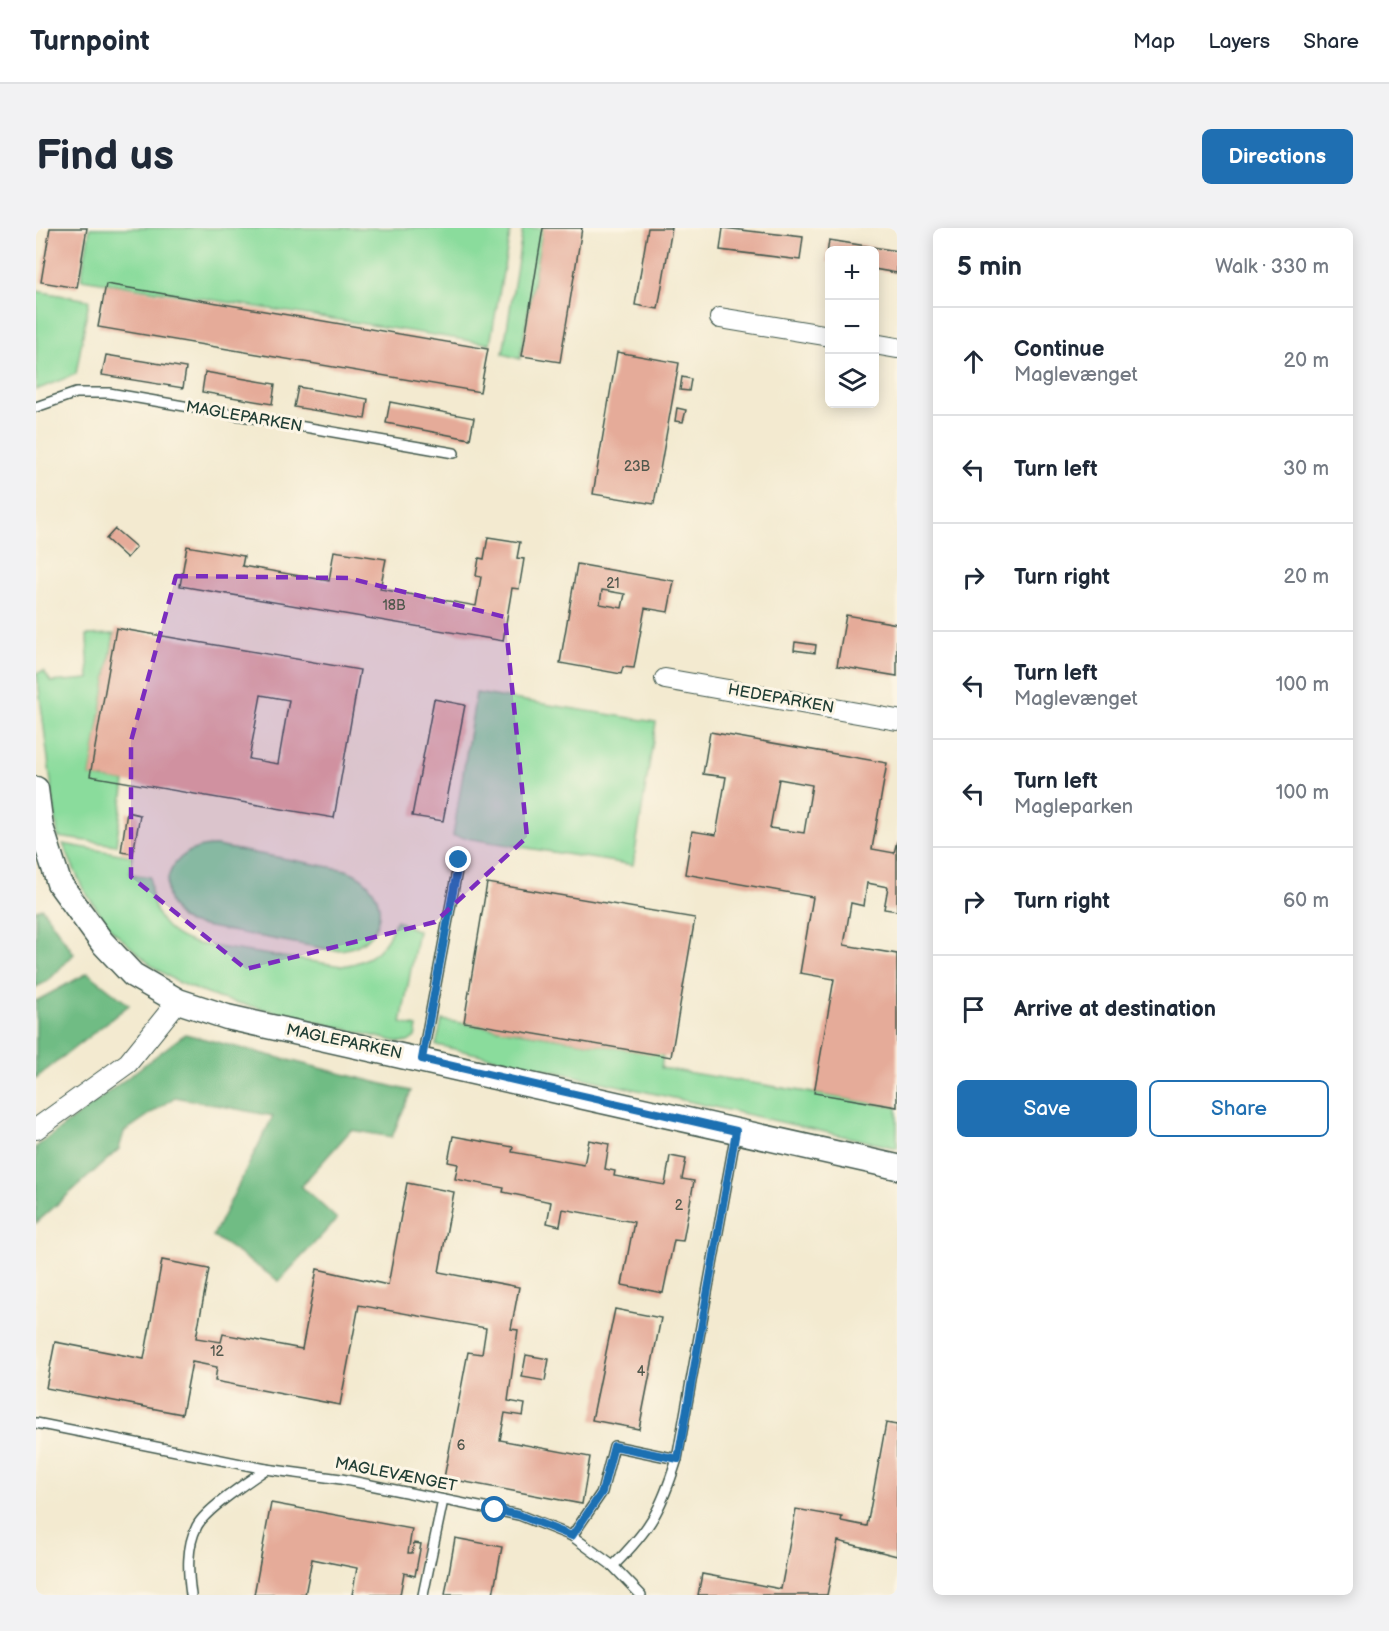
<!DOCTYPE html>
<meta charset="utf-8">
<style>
body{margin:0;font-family:"Balsamiq Sans",sans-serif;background:#f2f2f3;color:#1f2937}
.controls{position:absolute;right:18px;top:18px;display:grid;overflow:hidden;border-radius:9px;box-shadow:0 3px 15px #0003}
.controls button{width:54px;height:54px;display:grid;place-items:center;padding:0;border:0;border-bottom:2px solid #e0e1e3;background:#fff;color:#1f2937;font:30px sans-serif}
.stop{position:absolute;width:18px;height:18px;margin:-14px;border:4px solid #1f6fb2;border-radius:50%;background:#fff}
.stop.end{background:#1f6fb2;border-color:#fff;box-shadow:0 2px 6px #0008}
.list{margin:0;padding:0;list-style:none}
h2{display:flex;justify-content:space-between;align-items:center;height:78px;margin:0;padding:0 24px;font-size:26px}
h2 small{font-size:20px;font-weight:400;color:#747a83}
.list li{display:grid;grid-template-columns:39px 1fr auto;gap:18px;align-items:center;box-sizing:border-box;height:108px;padding:0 24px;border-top:2px solid #e0e1e3}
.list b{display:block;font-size:22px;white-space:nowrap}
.list p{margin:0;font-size:20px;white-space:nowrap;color:#747a83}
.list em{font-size:20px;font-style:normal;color:#747a83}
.actions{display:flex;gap:12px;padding:18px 24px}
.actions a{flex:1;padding:14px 0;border:2px solid #1f6fb2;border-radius:9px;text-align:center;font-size:21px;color:#1f6fb2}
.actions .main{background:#1f6fb2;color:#fff}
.icon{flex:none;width:33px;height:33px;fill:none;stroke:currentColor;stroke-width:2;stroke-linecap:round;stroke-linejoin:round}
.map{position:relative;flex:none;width:861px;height:1367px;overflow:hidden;border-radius:9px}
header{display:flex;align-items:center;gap:36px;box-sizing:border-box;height:84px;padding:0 30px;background:#fff;border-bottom:2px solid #e0e1e3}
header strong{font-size:28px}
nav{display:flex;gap:33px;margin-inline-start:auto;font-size:21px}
.intro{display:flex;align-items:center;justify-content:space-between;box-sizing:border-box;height:144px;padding:0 36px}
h1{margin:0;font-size:42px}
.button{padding:15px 27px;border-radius:9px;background:#1f6fb2;color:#fff;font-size:21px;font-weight:700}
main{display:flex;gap:36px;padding:0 36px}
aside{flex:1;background:#fff;border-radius:9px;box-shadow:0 3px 15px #0003}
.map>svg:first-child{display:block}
.green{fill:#8adc9c;stroke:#548c68;stroke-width:1.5}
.forest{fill:#6fbc84;stroke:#477c5c;stroke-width:1.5}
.building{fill:#e5ab99;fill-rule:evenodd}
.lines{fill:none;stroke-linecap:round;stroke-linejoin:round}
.service-casing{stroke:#3f574b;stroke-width:12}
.minor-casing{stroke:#3f574b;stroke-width:22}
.tertiary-casing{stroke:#3f574b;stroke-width:27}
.service{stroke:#fff;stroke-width:9}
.minor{stroke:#fff;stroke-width:20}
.tertiary{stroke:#fff;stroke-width:24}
.route{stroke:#1f6fb2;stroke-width:8}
.marked{fill:#7b2cbf;fill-opacity:0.2;stroke:#7b2cbf;stroke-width:4.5;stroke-dasharray:12 8;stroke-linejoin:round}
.labels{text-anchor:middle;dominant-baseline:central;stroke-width:6;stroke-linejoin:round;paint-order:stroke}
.number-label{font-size:14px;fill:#50584d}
.street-label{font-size:16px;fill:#1f3d34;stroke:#fcf5e5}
</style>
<header>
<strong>Turnpoint</strong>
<nav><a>Map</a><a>Layers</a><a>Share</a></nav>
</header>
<div class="intro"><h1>Find us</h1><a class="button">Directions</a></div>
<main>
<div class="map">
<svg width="861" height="1367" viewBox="0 0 861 1367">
<rect width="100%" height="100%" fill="#fcf5e5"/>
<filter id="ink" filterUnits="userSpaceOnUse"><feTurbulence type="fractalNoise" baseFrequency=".0167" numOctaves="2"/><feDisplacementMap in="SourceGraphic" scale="12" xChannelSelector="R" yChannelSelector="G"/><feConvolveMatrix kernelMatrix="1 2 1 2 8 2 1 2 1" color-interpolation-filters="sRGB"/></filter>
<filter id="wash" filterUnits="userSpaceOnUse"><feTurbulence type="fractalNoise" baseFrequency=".008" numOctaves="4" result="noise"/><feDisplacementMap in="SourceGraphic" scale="24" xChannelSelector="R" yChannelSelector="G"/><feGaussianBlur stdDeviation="1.35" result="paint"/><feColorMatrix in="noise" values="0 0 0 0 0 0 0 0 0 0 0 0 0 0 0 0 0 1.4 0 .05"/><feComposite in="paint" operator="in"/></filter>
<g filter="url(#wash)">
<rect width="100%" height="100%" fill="#f3ead0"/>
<!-- green -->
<g class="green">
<polygon points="54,0 475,0 454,116 45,51"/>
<polygon points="487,0 507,0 484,131 467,126"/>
<polygon points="0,63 53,72 40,146 0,162"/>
<polygon points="78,406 54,548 89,554 80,617 22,609 1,445 8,443 15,454 53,451 51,407"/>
<polygon points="440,465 620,494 597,637 417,608"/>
<path d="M 27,616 L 96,628 L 94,646 L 114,649 C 115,684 126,706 162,716 L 306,738 C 335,734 350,720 360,692 L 382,703 L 365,795 L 381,799 L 379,809 L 372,814 L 362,814 L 182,770 L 141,754 L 116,738 L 76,702 L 47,661 Z"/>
<path d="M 180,618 L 310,642 C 361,660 351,724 296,722 L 152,695 C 112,669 133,616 180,618 Z"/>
<polygon points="406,792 627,827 625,840 861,879 861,920 400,817"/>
</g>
<!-- forest -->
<g class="forest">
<polygon points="6,680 38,726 12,753 0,759 0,682"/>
<polygon points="52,745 93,777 0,850 0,773"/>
<polygon points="149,806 375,863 356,909 315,902 265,958 301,991 243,1053 177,1008 237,888 139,869 88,904 83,921 0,995 0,919"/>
</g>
<g id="blocks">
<!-- building -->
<g class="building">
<polygon points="14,0 51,0 41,60 5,54"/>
<polygon points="507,0 546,0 524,134 486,128"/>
<polygon points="612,0 636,0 622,81 599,77"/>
<polygon points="687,0 767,9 764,32 684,22"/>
<polygon points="793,12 861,23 861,45 838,41 838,22 794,22 794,34 790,34"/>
<polygon points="70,56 452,121 444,164 62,99"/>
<polygon points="581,124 643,135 618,276 557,266"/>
<polygon points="70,127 150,140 147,160 66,147"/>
<polygon points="169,144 239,156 236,176 166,164"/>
<polygon points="646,149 655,151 653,163 644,162"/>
<polygon points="262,159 332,171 329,191 258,179"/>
<polygon points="354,174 438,190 434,211 350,195"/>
<polygon points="641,180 650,182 647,194 639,193"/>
<polygon points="79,301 100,319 91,330 70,311"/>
<polygon points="452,309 484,314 481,330 488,331 483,361 476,360 467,413 144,358 151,318 208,328 206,338 293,353 298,323 350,331 344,361 440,378 445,349 440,348 443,330 448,331"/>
<path d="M 541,336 L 638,353 L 632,384 L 609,380 L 598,440 L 587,439 L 585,446 L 524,435 ZM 566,362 L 589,366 L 586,380 L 564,376 Z"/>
<polygon points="810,387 861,396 861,448 801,438"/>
<path d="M 80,400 L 324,442 L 298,590 L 54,548 ZM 225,467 L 253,472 L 242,536 L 213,531 Z"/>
<polygon points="759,414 780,417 779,425 758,422"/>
<polygon points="398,471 429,477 407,593 376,588"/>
<path d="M 674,504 L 851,535 L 836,621 L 858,625 L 861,613 L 861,683 L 848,681 L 852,659 L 831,655 L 828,678 L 815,675 L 808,717 L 861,726 L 861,879 L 778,865 L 798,751 L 764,745 L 777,669 L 649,646 L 656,603 L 680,607 L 690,549 L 667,546 ZM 743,551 L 776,557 L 768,605 L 734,600 Z"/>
<polygon points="91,584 104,587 97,626 85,624"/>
<polygon points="451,655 659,690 635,829 428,794"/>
<polygon points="417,908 477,919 476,924 548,937 553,912 573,916 569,941 579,943 578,948 629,957 634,928 650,931 646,951 658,953 647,1013 638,1012 627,1065 586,1057 598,994 527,981 524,998 511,995 515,974 467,964 468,960 419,951 422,936 412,934"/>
<polygon points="371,955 418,964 403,1044 483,1059 475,1101 482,1102 472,1173 489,1176 487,1188 469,1185 464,1212 554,1229 546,1276 408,1250 432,1124 446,1126 450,1100 323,1077 304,1177 179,1153 181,1139 156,1134 146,1186 10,1160 19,1114 108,1131 126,1032 173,1041 160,1110 185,1114 187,1106 266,1121 281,1041 352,1057"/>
<polygon points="579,1081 625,1090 603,1201 556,1192"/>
<polygon points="490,1127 513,1131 509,1153 486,1149"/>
<polygon points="850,1195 861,1197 861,1328 802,1313 791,1367 662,1367 666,1346 745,1361 760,1281 806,1289 805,1293 831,1298"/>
<polygon points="235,1275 376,1301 372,1325 376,1325 378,1315 385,1316 379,1348 368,1345 364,1367 316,1367 321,1340 276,1331 269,1367 218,1367"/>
<polygon points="419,1310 466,1319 457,1367 409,1367"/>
</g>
</g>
</g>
<g filter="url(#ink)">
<use href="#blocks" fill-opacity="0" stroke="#3f574b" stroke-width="1.5"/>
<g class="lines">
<defs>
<g id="service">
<polyline points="0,179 40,165 73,165 418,225"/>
<polyline points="386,831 423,632"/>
<polyline points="0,1195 230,1241 305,1251 483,1287 536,1308 577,1338 605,1367"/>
<polyline points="536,1308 566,1264 578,1218 641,1231"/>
<path d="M 577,1338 C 615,1300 625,1282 641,1231 L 700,904"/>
<path d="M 155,1367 C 152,1345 150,1319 161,1298 C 170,1281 213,1253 230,1241"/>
<polyline points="387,1367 407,1272"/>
</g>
<g id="minor">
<polyline points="684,90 794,108"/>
<polyline points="838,116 861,120"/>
<polyline points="629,451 861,492"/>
<polyline points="0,901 92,835 142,773"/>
</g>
<polyline id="tertiary" points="0,561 5,599 23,655 66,714 97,747 142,773 191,789 861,939"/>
</defs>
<!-- service casing -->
<use href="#service" class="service-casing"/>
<!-- minor casing -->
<use href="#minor" class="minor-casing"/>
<!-- tertiary casing -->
<use href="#tertiary" class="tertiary-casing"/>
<!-- service -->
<use href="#service" class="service"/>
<!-- minor -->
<use href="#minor" class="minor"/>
<!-- tertiary -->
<use href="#tertiary" class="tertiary"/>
</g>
</g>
<g class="lines" filter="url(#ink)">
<!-- route -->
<polyline class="route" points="423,632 386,831 700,903 642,1231 578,1218 566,1264 536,1308 483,1287 459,1282"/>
</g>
<!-- marked area -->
<path class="marked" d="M 140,348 L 312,350 L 469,389 L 491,609 L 399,694 L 210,741 L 95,649 L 95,513 Z"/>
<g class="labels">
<!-- number labels -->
<g class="number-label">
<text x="601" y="238">23B</text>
<text x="577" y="355">21</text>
<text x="358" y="377">18B</text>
<text x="643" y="977">2</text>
<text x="181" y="1123">12</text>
<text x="605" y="1143">4</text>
<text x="425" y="1217">6</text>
</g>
<!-- street labels -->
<g class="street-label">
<text transform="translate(208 189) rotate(10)">MAGLEPARKEN</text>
<text transform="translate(745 471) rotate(10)">HEDEPARKEN</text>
<text transform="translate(308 814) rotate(12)">MAGLEPARKEN</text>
<text transform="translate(360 1247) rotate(11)">MAGLEVÆNGET</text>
</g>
</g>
</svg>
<div class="controls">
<button>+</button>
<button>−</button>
<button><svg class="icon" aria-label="layers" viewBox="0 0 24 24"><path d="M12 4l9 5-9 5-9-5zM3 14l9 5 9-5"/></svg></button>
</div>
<div class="stop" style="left:459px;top:1282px"></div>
<div class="stop end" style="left:423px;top:632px"></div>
</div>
<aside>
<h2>5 min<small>Walk · 330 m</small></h2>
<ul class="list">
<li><svg class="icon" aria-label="ahead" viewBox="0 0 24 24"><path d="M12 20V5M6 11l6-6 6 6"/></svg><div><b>Continue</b><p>Maglevænget</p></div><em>20 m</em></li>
<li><svg class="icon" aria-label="left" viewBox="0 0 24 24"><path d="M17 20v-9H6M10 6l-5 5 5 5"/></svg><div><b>Turn left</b></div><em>30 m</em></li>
<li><svg class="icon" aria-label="right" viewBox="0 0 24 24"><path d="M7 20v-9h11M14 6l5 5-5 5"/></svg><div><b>Turn right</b></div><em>20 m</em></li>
<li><svg class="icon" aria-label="left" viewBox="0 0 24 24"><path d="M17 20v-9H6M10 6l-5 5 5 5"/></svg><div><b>Turn left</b><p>Maglevænget</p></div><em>100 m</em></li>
<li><svg class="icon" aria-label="left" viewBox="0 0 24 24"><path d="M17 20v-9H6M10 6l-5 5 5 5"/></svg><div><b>Turn left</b><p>Magleparken</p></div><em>100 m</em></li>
<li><svg class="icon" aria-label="right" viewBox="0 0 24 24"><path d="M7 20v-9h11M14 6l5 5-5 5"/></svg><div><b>Turn right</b></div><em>60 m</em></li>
<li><svg class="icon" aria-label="arrive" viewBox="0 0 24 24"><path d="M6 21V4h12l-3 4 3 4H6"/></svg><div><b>Arrive at destination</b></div></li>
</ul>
<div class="actions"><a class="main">Save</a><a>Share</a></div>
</aside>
</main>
